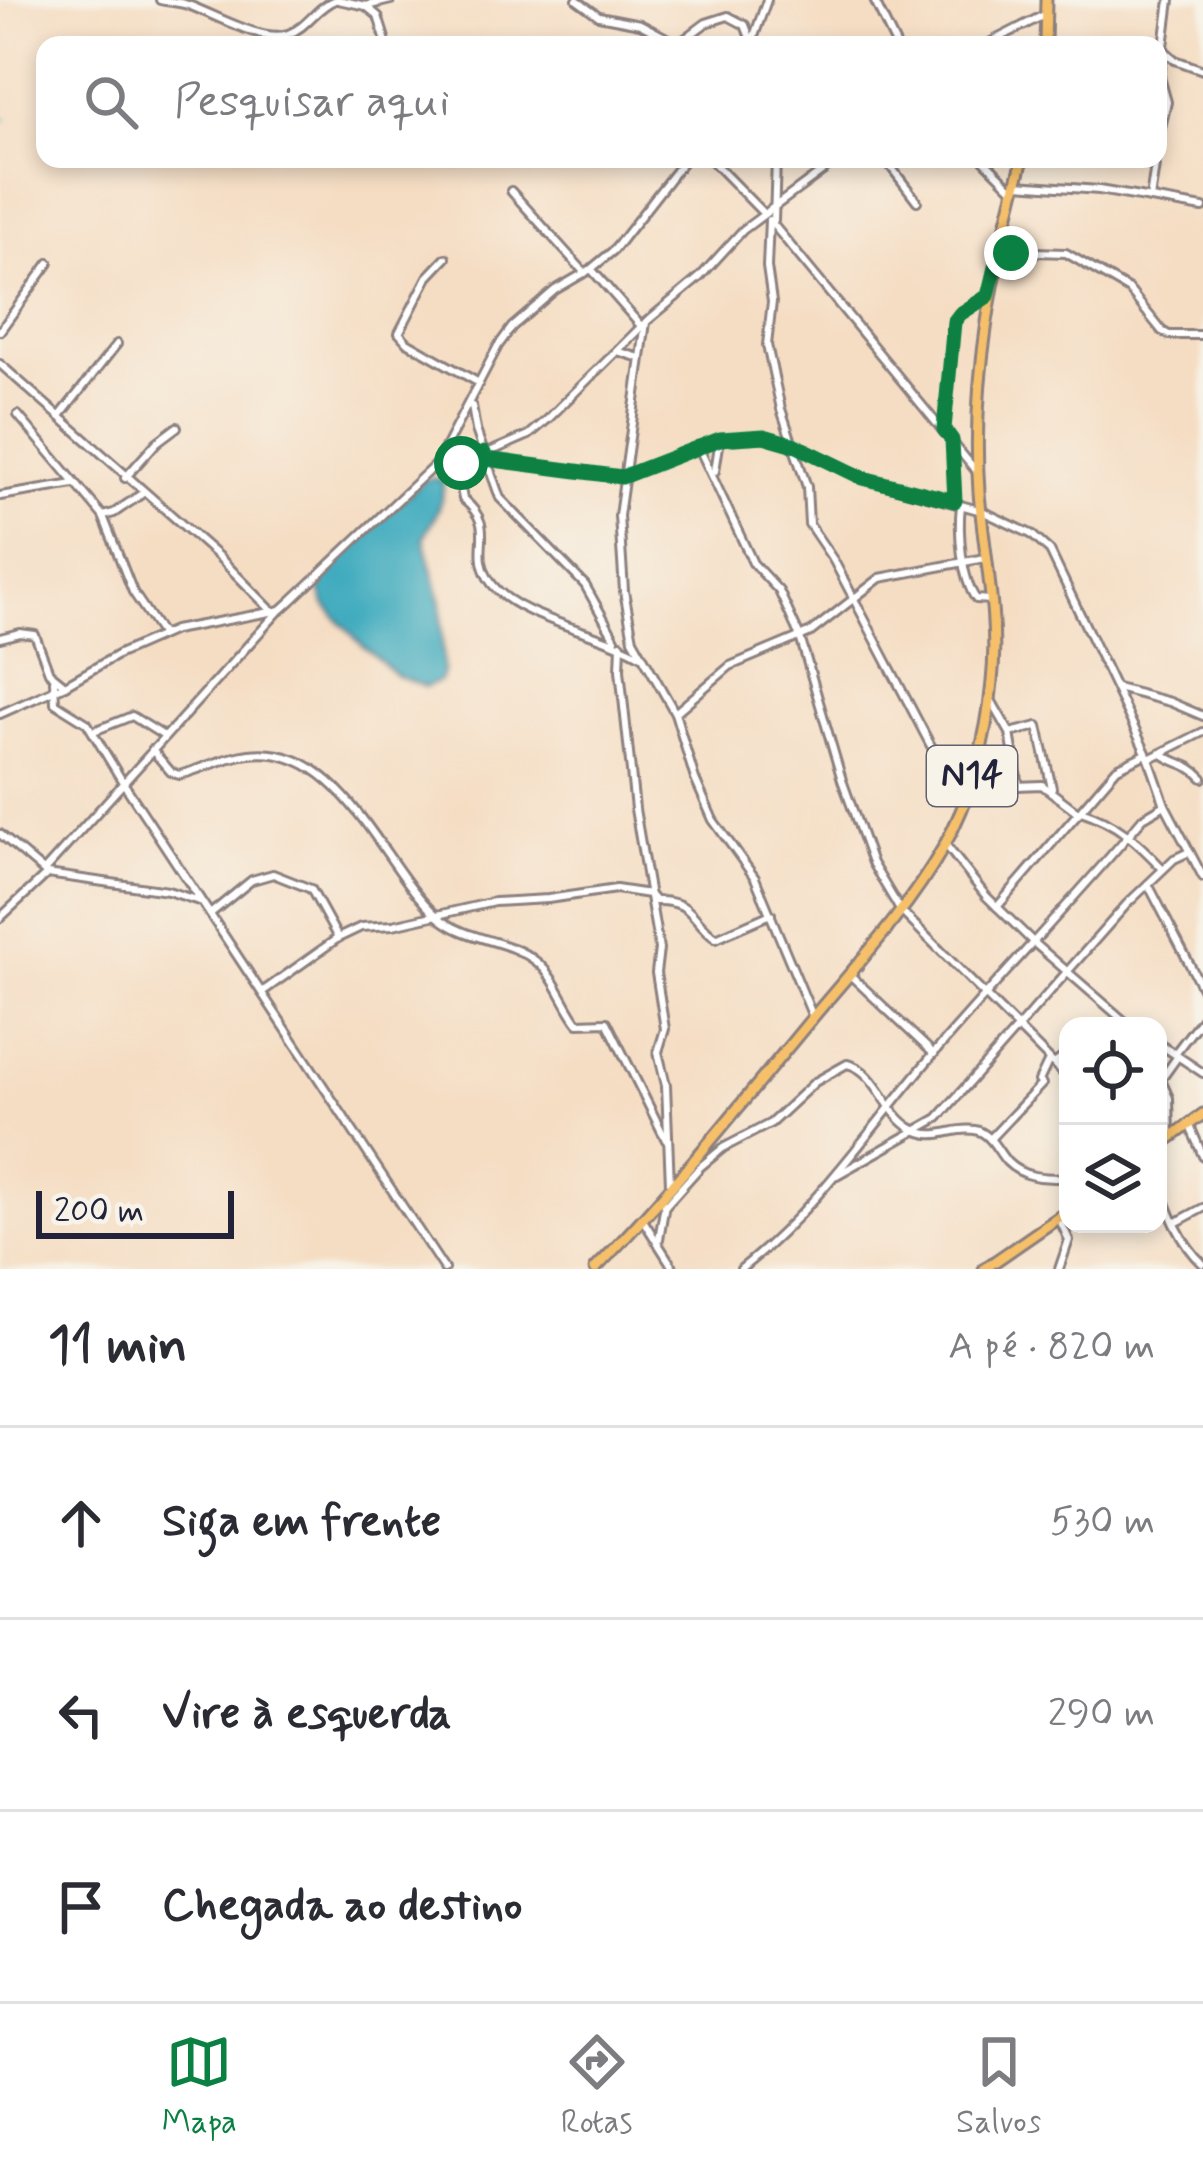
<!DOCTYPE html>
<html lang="pt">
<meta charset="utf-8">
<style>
body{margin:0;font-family:Mynerve,sans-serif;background:#f2f2f3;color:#2b2b33}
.controls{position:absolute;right:36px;bottom:36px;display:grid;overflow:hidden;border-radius:24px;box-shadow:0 6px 18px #0003}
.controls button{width:108px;height:108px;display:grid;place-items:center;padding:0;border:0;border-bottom:3px solid #e1e1e2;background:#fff;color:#2b2b33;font:60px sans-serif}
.scale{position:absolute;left:36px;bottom:30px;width:198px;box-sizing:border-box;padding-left:12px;border:6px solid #22223b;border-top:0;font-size:33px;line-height:42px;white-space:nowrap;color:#22223b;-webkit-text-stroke:9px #f7f3e8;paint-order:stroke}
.stop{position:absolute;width:36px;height:36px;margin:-27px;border:9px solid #0b8043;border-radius:50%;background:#fff}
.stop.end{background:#0b8043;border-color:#fff;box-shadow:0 3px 12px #0008}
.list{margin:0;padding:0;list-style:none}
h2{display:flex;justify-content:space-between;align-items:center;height:156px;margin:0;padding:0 48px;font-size:51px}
h2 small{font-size:39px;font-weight:400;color:#7c7c81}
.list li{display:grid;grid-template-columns:78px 1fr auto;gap:36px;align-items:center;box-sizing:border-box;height:192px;padding:0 48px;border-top:3px solid #e1e1e2}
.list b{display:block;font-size:45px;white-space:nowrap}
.list em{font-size:39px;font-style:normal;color:#7c7c81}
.icon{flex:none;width:66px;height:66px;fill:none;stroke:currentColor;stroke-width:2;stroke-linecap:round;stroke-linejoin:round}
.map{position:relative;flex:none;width:1203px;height:1269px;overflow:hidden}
.search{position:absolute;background:#fff;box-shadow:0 6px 18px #0003;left:36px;right:36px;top:36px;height:132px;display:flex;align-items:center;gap:30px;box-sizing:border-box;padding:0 42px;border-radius:24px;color:#7c7c81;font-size:45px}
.sheet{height:732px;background:#fff}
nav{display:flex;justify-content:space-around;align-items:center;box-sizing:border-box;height:168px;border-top:3px solid #e1e1e2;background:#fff;font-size:33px;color:#7c7c81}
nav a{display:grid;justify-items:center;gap:6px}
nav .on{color:#0b8043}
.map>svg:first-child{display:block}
.water{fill:#3eaabe;stroke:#30667c;stroke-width:3}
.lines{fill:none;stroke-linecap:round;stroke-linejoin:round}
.stream{stroke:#3eaabe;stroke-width:3}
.street-casing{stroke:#8c807f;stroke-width:12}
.primary-casing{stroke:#8c807f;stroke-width:15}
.street{stroke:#fff;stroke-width:6}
.primary{stroke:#f6c06b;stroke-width:9}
.route{stroke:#0b8043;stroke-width:15}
.labels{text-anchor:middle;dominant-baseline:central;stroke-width:12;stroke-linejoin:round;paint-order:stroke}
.shield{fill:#f7f3e8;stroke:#62616f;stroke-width:3}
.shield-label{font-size:36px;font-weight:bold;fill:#22223b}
</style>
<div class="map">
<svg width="1203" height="1269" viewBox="0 0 1203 1269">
<rect width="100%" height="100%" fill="#f7f3e8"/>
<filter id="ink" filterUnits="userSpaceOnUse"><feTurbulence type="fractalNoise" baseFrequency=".00833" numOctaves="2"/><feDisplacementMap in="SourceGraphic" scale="24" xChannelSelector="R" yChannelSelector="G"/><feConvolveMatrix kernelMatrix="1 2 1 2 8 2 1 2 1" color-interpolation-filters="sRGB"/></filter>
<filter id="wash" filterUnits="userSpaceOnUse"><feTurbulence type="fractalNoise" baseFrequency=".004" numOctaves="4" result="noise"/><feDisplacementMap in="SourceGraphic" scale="48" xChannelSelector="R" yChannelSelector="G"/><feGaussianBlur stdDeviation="2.7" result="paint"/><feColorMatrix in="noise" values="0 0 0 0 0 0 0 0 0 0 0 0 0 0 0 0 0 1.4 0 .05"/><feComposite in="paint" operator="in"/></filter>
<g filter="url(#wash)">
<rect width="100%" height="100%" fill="#f5ddc3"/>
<!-- water -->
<path class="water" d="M 434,478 L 443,481 C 444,505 434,517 424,538 L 441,603 L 443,672 L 440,681 L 425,687 L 397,676 L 360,643 L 326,606 L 320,591 L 325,576 L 338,560 L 424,480 Z"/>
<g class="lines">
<!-- stream -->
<polyline class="stream" points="0,118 5,120"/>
</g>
</g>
<g filter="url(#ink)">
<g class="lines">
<defs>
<g id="street">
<path d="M 160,0 C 169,2 178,2 188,5 C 214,14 262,43 288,34 C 307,28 316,7 335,0"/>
<polyline points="338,0 366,6 391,0"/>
<polyline points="577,0 599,16 640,24 678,44 706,23 728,16 745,25 752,43"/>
<polyline points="874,0 896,45"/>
<polyline points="366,6 378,16 387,45"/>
<polyline points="752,42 767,0"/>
<polyline points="985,45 1046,14"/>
<polyline points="1164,50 1175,60 1203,70"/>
<polyline points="1158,140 1167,102 1160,77 1170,0"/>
<polyline points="710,159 762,212"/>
<polyline points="885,159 917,201"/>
<polyline points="983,159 1014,190"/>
<polyline points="1017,184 1099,190 1203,208"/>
<polyline points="511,191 585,273"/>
<polyline points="1150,199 1156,159"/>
<polyline points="769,220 767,267 772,302 767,345 781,409 807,487 809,524 834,561 931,746 964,796"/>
<polyline points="774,221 776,159"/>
<polyline points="771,222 976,471"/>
<polyline points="999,251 1066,253 1129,290 1162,331 1169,335 1203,335"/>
<polyline points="446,258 428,277 399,333 407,342 479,383"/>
<polyline points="592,270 641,326"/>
<polyline points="646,322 619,516 624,591 633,639 675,713 695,779 713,820 755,878 813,1017"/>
<polyline points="0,331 49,263"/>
<polyline points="617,351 640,358"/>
<polyline points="0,364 219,557 272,611"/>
<polyline points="472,406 476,430 500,498 585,585 615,639"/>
<polyline points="18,415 103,516 133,592 162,635"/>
<polyline points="60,416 117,344"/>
<polyline points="944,429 954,322 960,314 988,296"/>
<polyline points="953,445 955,501"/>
<polyline points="698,446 753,563 779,591 800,637 842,780 872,863 900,910 1068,1078"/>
<polyline points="486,459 622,477 720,439 764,437 795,445 863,478 982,511 1031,534 1050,551 1149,759 1165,805 1203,877"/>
<polyline points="439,463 469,461 529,435 548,419 646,322 700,277 743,230 839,159"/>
<path d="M 456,463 L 463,499 C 501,530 466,549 492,584 C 519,619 598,631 638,654"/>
<polyline points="715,471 720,439"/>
<polyline points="125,478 157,442 177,427"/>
<polyline points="0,496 74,484"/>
<path d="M 961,505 C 958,530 961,578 976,599 L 991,600"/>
<polyline points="103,516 114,513 143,493"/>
<polyline points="0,638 20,633 35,635 49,672 65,685 119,654 174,630 281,610 291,601 437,463 498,346 512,327 555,290 591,269 614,250 685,159"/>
<polyline points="621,644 620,670 635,809 659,949 656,973 665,1029 658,1052 666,1085 670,1185"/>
<polyline points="54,680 55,703 87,723 124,784 444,1269"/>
<polyline points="1117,688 1170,702 1203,716"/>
<polyline points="991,700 1010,733 1019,786"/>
<polyline points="675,713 730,666 811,632 880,578 985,558"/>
<polyline points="0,714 65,685"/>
<polyline points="94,731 132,716 164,736"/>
<polyline points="1010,733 1038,726 1052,788"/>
<path d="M 152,750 L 171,772 L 179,775 C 203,769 223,757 249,754 C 342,742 382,867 437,916 C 466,942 508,938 537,962 C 556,978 564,1005 578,1023 L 607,1022 L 666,1140"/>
<path d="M 1162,754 C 1179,766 1188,762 1203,778"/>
<polyline points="1149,759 1203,732"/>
<polyline points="969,788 1042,785 1079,813"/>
<path d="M 1081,811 C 1117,823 1137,841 1163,869"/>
<polyline points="0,834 47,874 168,891 199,901"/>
<polyline points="945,844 986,896 1032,941 1130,1026"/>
<polyline points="44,871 278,612"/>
<polyline points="1148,884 1203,990"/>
<polyline points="997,907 1117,768 1146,754"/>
<polyline points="210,914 252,880 273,874 311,889 338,938"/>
<polyline points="0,918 47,874"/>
<polyline points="849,974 934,1054"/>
<path d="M 262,992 L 338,938 L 361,927 L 393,925 L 494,902 L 548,899 L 616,889 L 649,894 L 655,901 C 693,900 690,919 716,938 L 771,914"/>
<polyline points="1158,1043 1203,1073"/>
<polyline points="1176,1052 1203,1017"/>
<polyline points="1054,1064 1068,1054"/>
<polyline points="1161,1080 1169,1098 1170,1138"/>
<polyline points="1158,1084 1178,1056"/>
<polyline points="1189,1124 1203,1156"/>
<polyline points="990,1139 1042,1084 1039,1081 1049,1060"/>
<polyline points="837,1175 938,1118 1127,904 1174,859 1189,852"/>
<path d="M 1158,1181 C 1169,1212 1179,1241 1203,1264"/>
<path d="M 665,1206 L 700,1167 L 723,1148 L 771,1123 L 815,1082 L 847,1064 C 877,1070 885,1113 911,1128 C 937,1143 952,1126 975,1130 C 991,1133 997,1151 1007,1162 C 1024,1179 1047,1178 1068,1178"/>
<polyline points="1059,1218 1069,1240 1059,1269"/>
<polyline points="643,1220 674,1269"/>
<polyline points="1175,1223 1203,1208"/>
<polyline points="659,1239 665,1204"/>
<path d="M 741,1269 C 818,1208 872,1125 936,1051 C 1004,972 1077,897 1143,818 L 1165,805"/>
</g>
<g id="primary">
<polyline points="1045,45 1046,0"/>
<polyline points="1158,1147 1203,1114"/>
<path d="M 595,1269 C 670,1193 736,1110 804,1028 C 852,970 906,913 943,848 C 971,799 987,738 992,682 C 999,619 984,555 979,492 C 971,377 993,269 1023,159"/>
<polyline points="984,1269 1068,1211"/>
</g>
</defs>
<!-- street casing -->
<use href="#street" class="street-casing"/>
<!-- primary casing -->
<use href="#primary" class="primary-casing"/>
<!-- street -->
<use href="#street" class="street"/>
<!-- primary -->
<use href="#primary" class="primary"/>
</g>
</g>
<g class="lines" filter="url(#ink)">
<!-- route -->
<polyline class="route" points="461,463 484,453 486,459 622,477 720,439 764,436 795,445 863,478 955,501 952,440 944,429 954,322 960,314 988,296 999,251 1011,253"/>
</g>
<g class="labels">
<!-- shield labels -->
<rect class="shield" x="927" y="746" width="90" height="60" rx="9"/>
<g class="shield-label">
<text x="972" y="776">N14</text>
</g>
</g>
</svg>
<div class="controls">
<button><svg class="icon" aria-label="locate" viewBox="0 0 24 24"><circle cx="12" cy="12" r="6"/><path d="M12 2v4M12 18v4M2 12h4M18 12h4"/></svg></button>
<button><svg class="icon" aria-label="layers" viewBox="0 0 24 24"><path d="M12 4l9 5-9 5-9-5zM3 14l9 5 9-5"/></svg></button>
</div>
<div class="scale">200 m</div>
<div class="stop" style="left:461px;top:463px"></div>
<div class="stop end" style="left:1011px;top:253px"></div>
<div class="search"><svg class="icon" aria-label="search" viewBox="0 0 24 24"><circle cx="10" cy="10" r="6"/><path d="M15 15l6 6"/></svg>Pesquisar aqui</div>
</div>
<section class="sheet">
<h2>11 min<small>A pé · 820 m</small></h2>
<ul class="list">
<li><svg class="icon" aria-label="ahead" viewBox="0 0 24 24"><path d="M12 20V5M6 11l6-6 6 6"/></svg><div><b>Siga em frente</b></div><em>530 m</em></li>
<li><svg class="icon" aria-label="left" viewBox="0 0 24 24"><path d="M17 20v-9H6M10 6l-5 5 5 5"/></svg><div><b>Vire à esquerda</b></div><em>290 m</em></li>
<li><svg class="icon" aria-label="arrive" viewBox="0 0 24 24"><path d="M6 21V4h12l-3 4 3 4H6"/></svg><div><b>Chegada ao destino</b></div></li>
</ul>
</section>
<nav>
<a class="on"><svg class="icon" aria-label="map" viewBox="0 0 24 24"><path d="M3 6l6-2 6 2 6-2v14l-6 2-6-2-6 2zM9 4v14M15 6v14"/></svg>Mapa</a>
<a><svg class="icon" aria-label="directions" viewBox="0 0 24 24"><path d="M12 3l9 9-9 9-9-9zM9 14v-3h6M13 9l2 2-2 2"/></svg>Rotas</a>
<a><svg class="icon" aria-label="saved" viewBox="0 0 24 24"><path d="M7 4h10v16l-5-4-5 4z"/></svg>Salvos</a>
</nav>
